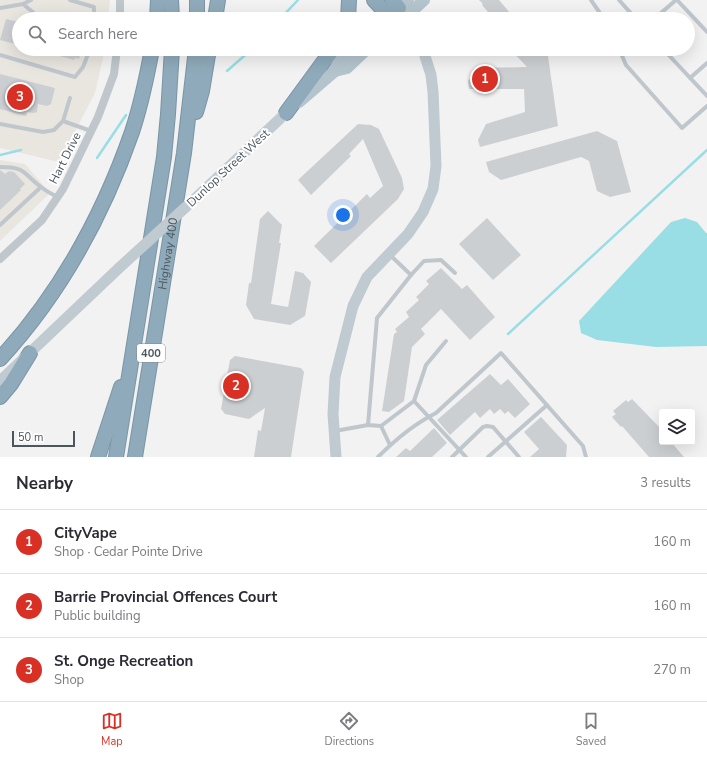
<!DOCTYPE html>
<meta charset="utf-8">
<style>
body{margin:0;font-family:"Nunito Sans",sans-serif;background:#f2f2f3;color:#2b2b33}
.controls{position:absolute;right:12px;bottom:12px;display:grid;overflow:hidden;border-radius:4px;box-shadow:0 4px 16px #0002}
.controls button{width:36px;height:36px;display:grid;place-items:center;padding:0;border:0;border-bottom:1px solid #e1e1e2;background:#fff;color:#2b2b33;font:20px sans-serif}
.scale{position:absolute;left:12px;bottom:10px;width:63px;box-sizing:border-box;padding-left:4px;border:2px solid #4b575d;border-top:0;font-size:11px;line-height:14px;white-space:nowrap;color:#4b575d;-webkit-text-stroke:3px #fff;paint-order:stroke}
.you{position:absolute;left:343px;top:215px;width:14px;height:14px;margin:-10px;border:3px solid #fff;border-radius:50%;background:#1a73e8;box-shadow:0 0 0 6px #1a73e833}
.badge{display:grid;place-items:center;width:26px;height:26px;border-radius:50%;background:#d93025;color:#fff;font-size:13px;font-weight:700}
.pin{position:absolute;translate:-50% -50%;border:2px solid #fff;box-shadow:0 1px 4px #0006}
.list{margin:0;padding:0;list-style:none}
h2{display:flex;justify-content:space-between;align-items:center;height:52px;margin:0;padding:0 16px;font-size:17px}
h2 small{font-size:13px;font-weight:400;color:#7c7c81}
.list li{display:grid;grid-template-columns:26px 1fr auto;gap:12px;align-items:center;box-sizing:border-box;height:64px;padding:0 16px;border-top:1px solid #e1e1e2}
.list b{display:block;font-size:15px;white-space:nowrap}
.list p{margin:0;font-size:13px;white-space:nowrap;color:#7c7c81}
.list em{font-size:13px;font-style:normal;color:#7c7c81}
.icon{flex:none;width:22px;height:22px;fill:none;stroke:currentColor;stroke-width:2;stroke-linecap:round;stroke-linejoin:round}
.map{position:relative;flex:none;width:707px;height:457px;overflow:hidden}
.search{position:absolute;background:#fff;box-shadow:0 4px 16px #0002;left:12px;right:12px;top:12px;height:44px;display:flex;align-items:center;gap:10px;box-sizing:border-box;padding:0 14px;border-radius:22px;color:#7c7c81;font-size:15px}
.sheet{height:244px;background:#fff}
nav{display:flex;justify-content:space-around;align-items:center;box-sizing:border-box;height:56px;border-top:1px solid #e1e1e2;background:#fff;font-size:11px;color:#7c7c81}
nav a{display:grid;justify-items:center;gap:2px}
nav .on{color:#d93025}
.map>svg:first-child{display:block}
.commercial{fill:#e9e6e0}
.water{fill:#98dee4}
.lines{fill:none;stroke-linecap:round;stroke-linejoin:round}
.stream{stroke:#98dee4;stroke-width:2.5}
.building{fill:#cccfd2}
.highway-casing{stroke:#7a95a6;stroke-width:16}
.lane{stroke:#bfc7cc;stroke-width:4}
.street{stroke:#bfc7cc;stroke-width:8}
.secondary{stroke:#c0cad1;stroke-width:11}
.primary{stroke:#b4c4cd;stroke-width:12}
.highway{stroke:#8faaba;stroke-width:14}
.secondary-bridge{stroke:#c0cad1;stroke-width:11}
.labels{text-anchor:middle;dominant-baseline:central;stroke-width:4;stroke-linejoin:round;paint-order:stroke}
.shield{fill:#fff;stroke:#81898e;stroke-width:1}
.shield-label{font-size:11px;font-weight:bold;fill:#4b575d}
.street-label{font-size:12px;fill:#4b575d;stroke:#fff}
</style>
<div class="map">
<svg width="707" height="457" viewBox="0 0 707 457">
<rect width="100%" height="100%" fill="#f3f2f2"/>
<!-- commercial -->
<g class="commercial">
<polygon points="0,0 110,0 108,19 19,19 19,49 105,49 95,93 59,162 0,148"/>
<polygon points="0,160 25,164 50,193 0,241"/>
</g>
<!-- water -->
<polygon class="water" points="685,218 697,222 706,233 707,233 707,346 656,347 597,340 581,333 579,321 671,222"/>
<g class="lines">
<!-- stream -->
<g class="stream">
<polyline points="280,19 298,0"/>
<polyline points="227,71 252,49"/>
<polyline points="0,155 21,150"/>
<polyline points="97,158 126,115"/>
<polyline points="508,334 707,150"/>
</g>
</g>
<!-- building -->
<g class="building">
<polygon points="479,0 499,0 515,19 494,19 482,5 483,4"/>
<polygon points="6,19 19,22 19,45 0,40"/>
<polygon points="43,49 82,49 79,59 75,58 74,60 42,51"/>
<polygon points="510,49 542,49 548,56 558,126 480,147 478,140 486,124 525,112 524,89 469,89 468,81 480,68 527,67"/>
<polygon points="0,74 55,88 51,104 47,106 38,104 37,112 34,113 27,112 26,116 0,109"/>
<polygon points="358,124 371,125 379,129 402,178 404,189 398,199 331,263 314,246 367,194 370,198 383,186 363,139 349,154 351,156 311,195 298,180"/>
<polygon points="597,131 617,141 631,192 610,197 597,191 589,161 581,157 501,180 489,172 486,162"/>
<polygon points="0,170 5,174 9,171 14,172 25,184 20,189 21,190 0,210"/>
<polygon points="268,211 282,225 279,243 281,243 271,304 288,307 295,271 303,273 311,282 305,316 290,325 254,319 246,305 249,283 251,283 260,219"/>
<polygon points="487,218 521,255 493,280 459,244"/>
<polygon points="441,268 462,289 467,285 495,317 470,340 441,309 421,329 425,334 412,347 404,401 389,412 382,411 394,334 397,332 395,329 409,317 406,312 419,300 416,297 429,284 426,281"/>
<polygon points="235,356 301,368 304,372 291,457 254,457 258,430 261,431 265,408 249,419 225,414 221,409 230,360"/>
<polygon points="490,374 501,385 508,379 530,404 515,418 508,411 505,414 500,409 494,414 490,409 480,418 475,412 450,435 437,420"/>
<polygon points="632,399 662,430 662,442 671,442 684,457 649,457 622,426 621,427 612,417 616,414 613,411 626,400 628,402"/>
<polygon points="541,417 567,445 566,457 530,457 539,449 524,432"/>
<polygon points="434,428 447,443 432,457 396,457 406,448 410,451"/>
</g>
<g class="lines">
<defs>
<g id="highway">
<polyline points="171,0 172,19"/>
<polyline points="374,0 389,16"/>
<polyline points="392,0 399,8"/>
<polyline points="157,19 158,0"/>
<polyline points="197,19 197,0"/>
<polyline points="215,19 218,0"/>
<polyline points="348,19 349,0"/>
<polyline points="196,112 202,91 209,49"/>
<polyline points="286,113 333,49"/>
<path d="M 0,359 C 60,294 103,215 132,132 C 141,105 147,76 152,49"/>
<polyline points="0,397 11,384 30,353"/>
<polyline points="98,457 121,387"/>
<polyline points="116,457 164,157 168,114 172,49"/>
<path id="s1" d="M 135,457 L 184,153 L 196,49"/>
</g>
</defs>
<!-- highway casing -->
<use href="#highway" class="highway-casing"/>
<!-- lane -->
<g class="lane">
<polyline points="70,0 94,7 94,19"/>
<polyline points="591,0 604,19"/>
<polyline points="619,0 636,19"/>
<polyline points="677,0 707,32"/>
<polyline points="23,4 35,14 49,19"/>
<polyline points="0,8 23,4 31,0"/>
<polyline points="654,19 676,0"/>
<polyline points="619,49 626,65 682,128 707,106"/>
<polyline points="663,49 707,96"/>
<polyline points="0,55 75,77 83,67 90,49"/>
<polyline points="690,78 707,63"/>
<polyline points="63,121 70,98"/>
<polyline points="0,124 43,132 54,130 63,121 91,131"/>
<path d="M 0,167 C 27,167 22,173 41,187 C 46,191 52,194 57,197"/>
<polyline points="0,225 41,187"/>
<polyline points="389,254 411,275"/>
<polyline points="414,401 466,457"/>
<polyline points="368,425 377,318 411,275 424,261 441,260 455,273"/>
<polyline points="381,426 390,445"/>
<polyline points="335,431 368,425 381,426 414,401 426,365 446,341"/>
<path d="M 378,457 C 394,441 416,423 436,413 L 501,353 L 583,446 L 586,457"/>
<polyline points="452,457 483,427 487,426 493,427 519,457"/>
<polyline points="488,457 547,405"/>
</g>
<!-- street -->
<g class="street">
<polyline points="120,19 120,0"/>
<polyline points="0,259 42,220 63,189 98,117 114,74 117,49"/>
</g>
<!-- secondary -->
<g class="secondary">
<polyline points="199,195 286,113"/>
<polyline points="0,381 119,268"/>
<polyline points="336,457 333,414 335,377 353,306 367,277 408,234 423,212 433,189 436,166 433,92 431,75 425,56 425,49"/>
</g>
<!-- primary -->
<g class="primary">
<polyline points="399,8 408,0"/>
<polyline points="406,17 424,0"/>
<polyline points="335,71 339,60 352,49"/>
<polyline points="299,102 335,71 347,68 367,49"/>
</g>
<!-- highway -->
<use href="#highway" class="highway"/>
<!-- secondary-bridge -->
<polyline class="secondary-bridge" points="119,268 199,195"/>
</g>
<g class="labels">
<!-- shield labels -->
<rect class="shield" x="137" y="344" width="28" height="18" rx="3"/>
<g class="shield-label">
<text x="151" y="353">400</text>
</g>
<!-- street labels -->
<g class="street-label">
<text transform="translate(65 158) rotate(-63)">Hart Drive</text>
<text transform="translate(228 168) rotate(-43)">Dunlop Street West</text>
<text stroke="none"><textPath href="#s1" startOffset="206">Highway 400</textPath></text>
</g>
</g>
</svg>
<div class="controls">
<button><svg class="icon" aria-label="layers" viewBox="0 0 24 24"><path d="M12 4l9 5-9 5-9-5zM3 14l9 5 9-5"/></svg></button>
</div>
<div class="scale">50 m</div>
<div class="you"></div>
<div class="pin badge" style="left:485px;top:79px">1</div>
<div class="pin badge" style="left:236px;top:386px">2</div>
<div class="pin badge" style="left:20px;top:97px">3</div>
<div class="search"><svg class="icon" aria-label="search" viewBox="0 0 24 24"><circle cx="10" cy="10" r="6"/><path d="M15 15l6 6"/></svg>Search here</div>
</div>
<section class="sheet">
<h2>Nearby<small>3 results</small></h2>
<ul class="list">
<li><span class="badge">1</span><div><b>CityVape</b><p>Shop · Cedar Pointe Drive</p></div><em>160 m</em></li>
<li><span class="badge">2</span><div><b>Barrie Provincial Offences Court</b><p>Public building</p></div><em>160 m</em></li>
<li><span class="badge">3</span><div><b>St. Onge Recreation</b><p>Shop</p></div><em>270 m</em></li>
</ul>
</section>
<nav>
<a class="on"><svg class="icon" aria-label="map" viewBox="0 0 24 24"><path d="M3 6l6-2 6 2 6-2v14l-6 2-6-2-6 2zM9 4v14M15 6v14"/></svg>Map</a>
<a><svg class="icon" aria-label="directions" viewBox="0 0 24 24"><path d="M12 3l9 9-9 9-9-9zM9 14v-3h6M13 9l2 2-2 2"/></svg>Directions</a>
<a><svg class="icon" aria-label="saved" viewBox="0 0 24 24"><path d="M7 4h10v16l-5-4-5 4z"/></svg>Saved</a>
</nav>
